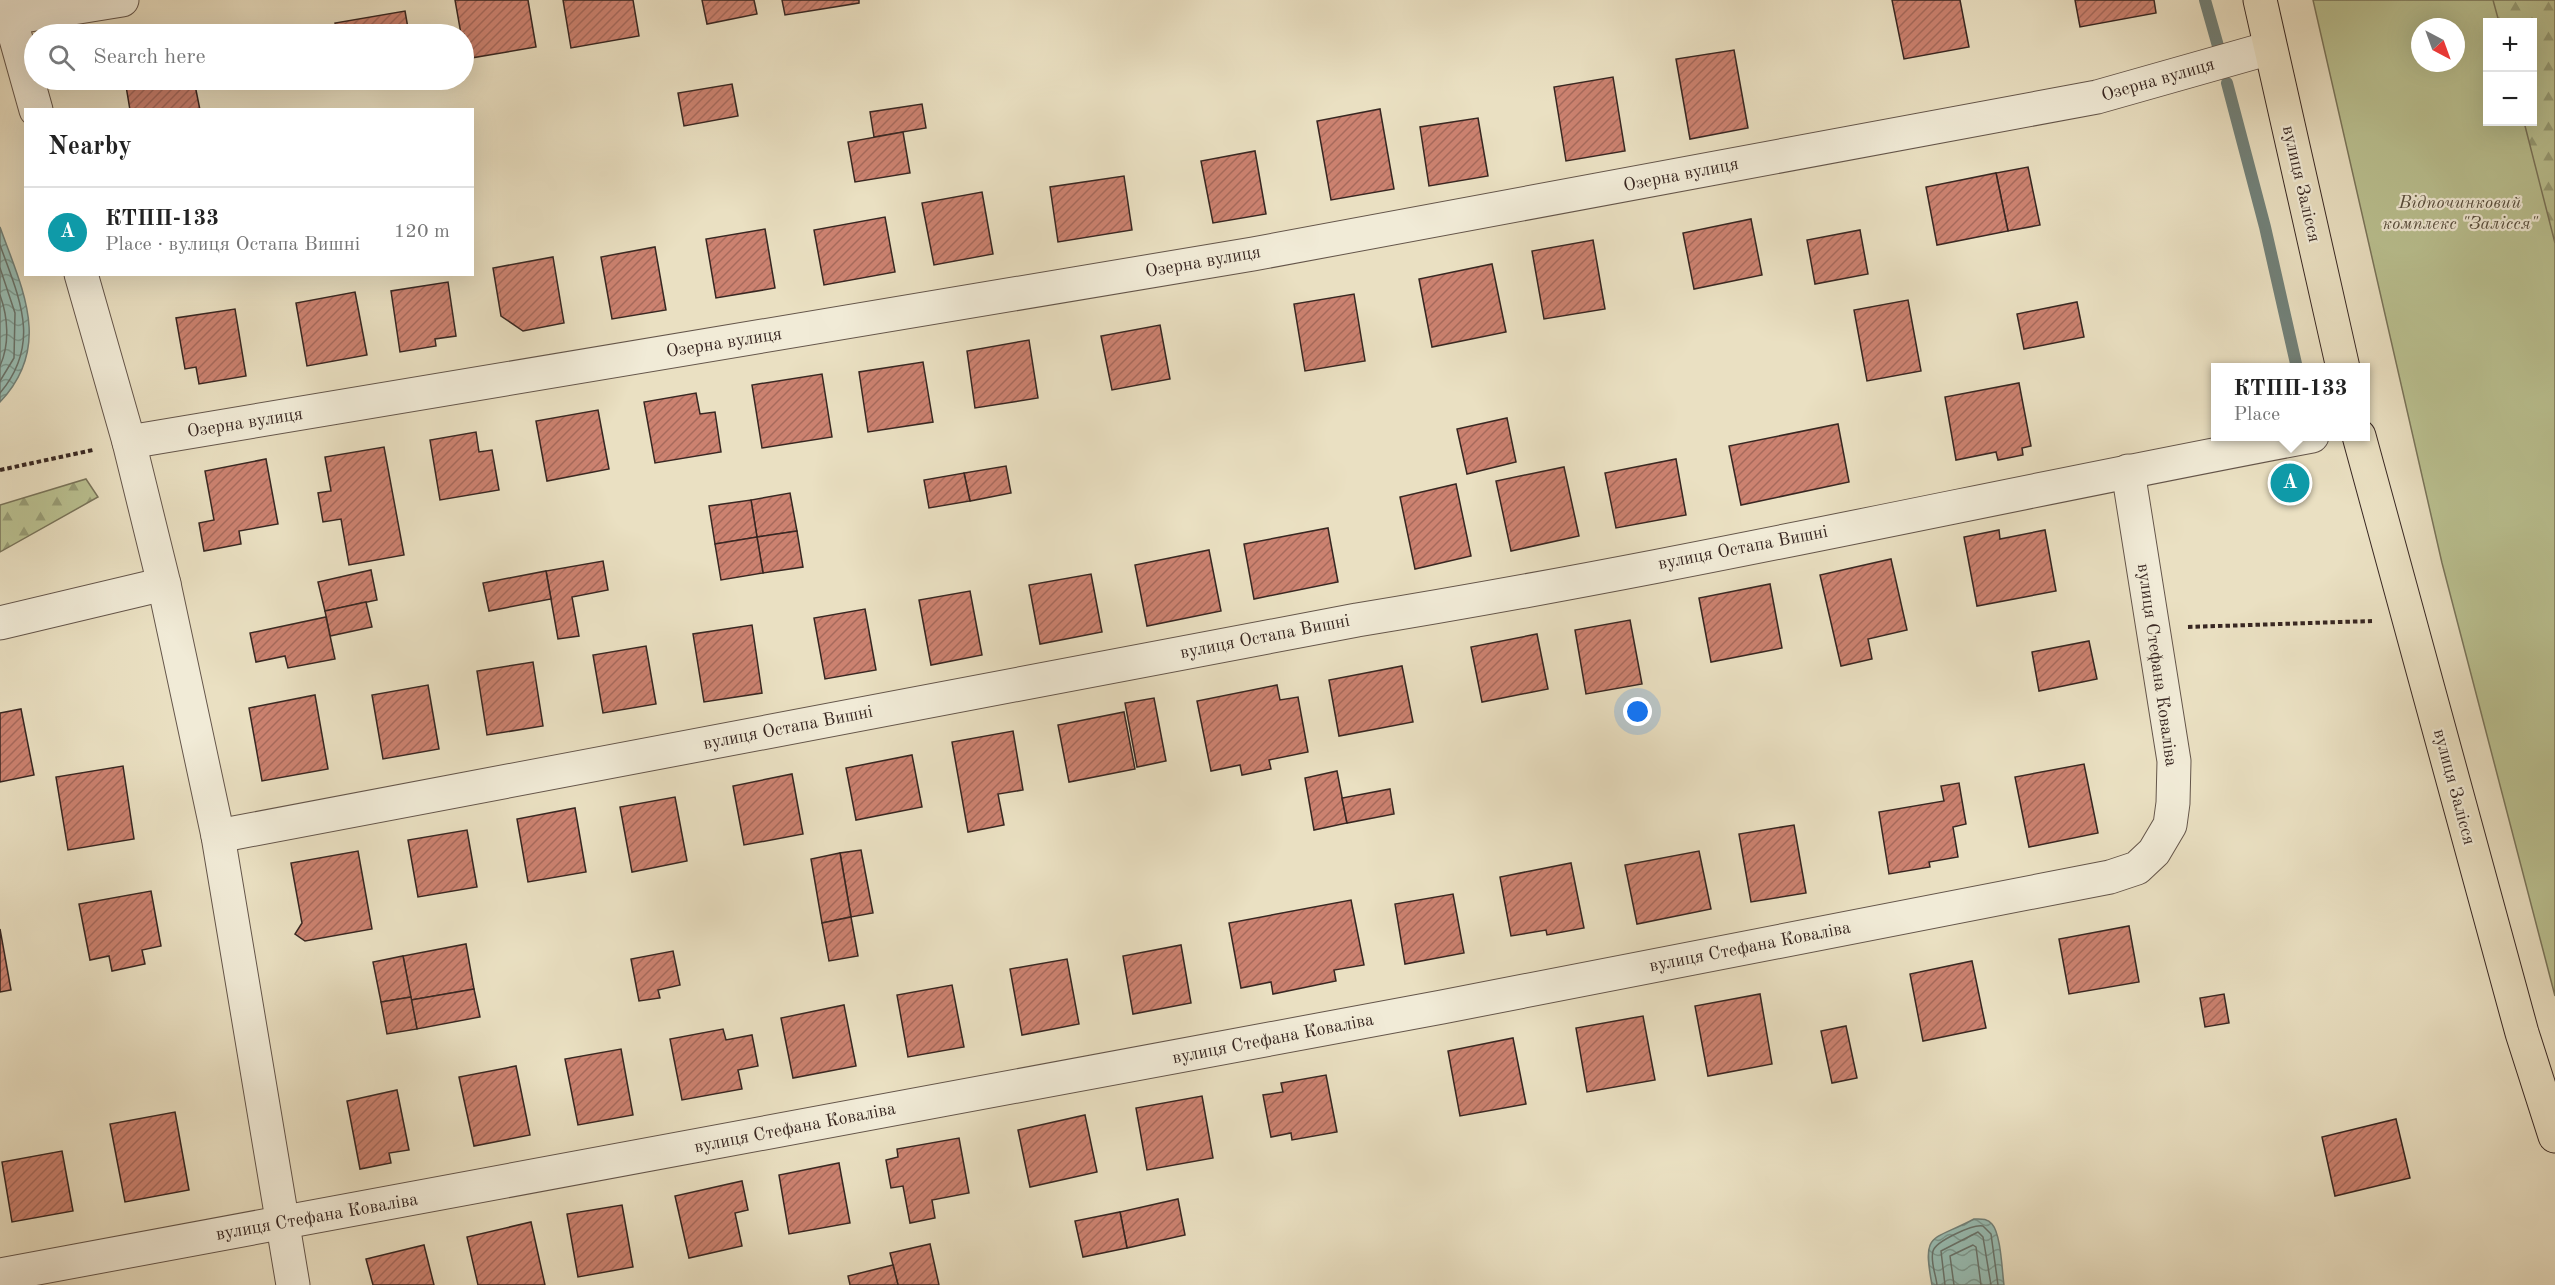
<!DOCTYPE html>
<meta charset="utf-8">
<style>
body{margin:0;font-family:"Old Standard TT",serif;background:#f6f6f6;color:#222}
.controls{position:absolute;right:18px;top:18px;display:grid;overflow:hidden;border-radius:0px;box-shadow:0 6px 24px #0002}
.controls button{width:54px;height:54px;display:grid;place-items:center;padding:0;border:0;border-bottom:2px solid #e0e0e0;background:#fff;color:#222;font:30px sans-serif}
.compass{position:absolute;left:2411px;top:18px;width:54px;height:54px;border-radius:50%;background:#fff;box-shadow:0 6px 24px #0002;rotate:139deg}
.you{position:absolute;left:1638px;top:712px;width:21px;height:21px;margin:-15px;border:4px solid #fff;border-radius:50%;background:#1a73e8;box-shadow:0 0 0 9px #1a73e833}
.badge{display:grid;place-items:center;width:39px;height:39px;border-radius:50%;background:#8f2418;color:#fff;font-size:20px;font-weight:700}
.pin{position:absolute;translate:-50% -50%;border:3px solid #fff;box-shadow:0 2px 6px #0006}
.popup{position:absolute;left:2211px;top:363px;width:159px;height:78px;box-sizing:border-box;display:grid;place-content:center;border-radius:0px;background:#fff;filter:drop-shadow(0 2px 4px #0005);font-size:20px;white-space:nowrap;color:#767676}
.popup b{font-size:22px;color:#222}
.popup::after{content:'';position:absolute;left:50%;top:100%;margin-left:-12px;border:12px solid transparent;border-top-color:#fff}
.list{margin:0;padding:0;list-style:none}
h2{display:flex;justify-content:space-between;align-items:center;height:78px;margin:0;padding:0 24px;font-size:26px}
h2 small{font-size:20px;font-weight:400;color:#767676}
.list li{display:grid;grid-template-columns:39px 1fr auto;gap:18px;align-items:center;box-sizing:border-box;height:90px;padding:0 24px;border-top:2px solid #e0e0e0}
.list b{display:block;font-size:22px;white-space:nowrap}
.list p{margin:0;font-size:20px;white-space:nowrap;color:#767676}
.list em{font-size:20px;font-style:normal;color:#767676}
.icon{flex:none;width:33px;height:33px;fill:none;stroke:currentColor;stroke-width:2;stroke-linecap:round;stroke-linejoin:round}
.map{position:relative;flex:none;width:2555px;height:1285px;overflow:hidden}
.search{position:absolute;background:#fff;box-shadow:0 6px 24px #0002;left:24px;top:24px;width:450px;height:66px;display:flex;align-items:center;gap:15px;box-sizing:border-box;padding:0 21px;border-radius:33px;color:#767676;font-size:22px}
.panel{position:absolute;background:#fff;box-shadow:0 6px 24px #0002;left:24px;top:108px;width:450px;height:168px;border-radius:0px}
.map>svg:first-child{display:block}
.green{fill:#bac191;stroke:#79745a;stroke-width:1.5;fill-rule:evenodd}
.forest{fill:url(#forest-firs);stroke:#79745a;stroke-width:1.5}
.water{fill:url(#water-waves);stroke:#728179;stroke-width:1.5}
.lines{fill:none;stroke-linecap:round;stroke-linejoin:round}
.shore{stroke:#68726a;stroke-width:1.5}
.stream{stroke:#728179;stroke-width:12}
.building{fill:url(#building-hatch);stroke:#382722;stroke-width:1.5}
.minor-casing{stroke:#64554a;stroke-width:35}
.major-casing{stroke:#382722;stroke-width:35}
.path{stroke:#382722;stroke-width:4;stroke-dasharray:4.5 3;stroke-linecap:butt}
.minor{stroke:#f1ebd7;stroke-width:33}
.major{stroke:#eae0c2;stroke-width:33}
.labels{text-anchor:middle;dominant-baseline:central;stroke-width:4.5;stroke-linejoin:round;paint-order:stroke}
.street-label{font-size:18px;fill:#382722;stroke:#f1ebd7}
.park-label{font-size:18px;font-style:italic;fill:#584e3e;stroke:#f1ebd7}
</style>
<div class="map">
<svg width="2555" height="1285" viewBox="0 0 2555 1285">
<defs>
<pattern id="forest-firs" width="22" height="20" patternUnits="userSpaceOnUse" patternTransform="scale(1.5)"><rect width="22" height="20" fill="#bac191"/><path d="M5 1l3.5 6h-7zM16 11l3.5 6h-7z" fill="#989d76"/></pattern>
<pattern id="water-waves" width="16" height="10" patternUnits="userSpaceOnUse" patternTransform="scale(1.5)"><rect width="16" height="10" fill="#98bdb3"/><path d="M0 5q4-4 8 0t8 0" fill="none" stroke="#7d9a91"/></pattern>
<pattern id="building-hatch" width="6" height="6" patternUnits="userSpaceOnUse" patternTransform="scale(1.5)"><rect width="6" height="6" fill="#cc8270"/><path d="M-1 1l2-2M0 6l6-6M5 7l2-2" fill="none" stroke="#a76a5c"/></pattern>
</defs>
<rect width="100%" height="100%" fill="#eae0c2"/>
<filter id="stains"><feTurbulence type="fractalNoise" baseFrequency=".00333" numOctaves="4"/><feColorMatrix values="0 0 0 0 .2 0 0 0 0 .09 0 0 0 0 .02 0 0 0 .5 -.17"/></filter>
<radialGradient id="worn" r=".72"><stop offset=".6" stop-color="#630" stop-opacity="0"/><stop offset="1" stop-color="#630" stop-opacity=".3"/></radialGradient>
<!-- green -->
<path class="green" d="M 2313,0 L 2555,0 L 2555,996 L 2442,563 ZM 2488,22 L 2532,22 L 2532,122 L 2488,122 ZM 2420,27 L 2456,27 L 2456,63 L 2420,63 Z"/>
<!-- forest -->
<g class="forest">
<polygon points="2493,0 2555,0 2555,243 2524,122 2532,122 2532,22 2499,22"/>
<polygon points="86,479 98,497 0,552 0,505"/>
</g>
<!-- water -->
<g class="water">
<path d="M 0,227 C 22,289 53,346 0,402 Z"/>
<path d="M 1974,1219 C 1981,1219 1987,1218 1992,1224 C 2001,1234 2002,1271 2004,1285 L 1932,1285 C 1922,1231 1931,1242 1974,1219 Z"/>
</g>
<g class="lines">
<!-- shore -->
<g class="shore">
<path d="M 0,245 C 19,298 42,343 0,393"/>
<polyline points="0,268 15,313 14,358 0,381"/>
<path d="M 0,295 C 8,317 10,344 0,366"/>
<path d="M 1937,1285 C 1936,1275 1930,1261 1933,1251 C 1936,1241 1973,1224 1983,1226 L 1991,1234 L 1998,1285"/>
<polyline points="1945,1285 1941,1251 1978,1232 1983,1237 1991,1285"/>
<polyline points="1954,1285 1950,1256 1973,1245 1976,1247 1981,1285"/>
</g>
<!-- stream -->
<g class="stream">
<polyline points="2205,0 2218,46"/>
<polyline points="2227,83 2265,227 2297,368"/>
</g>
</g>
<!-- building -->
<g class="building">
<polygon points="455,0 528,0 536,47 465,59 464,34 461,34"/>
<polygon points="563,0 633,0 639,36 571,48"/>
<polygon points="702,0 754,0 757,14 707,24"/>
<polygon points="782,0 859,0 859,3 785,15"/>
<polygon points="1892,0 1960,0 1969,47 1904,59"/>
<polygon points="2075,0 2154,0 2156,13 2080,27"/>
<polygon points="405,11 409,34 337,34 335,23"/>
<polygon points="1734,50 1748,128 1690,139 1676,59"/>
<polygon points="1613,77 1625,151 1566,161 1554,87"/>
<polygon points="125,80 194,80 200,110 130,110"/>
<polygon points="345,80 386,80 346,86"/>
<polygon points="732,84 738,116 684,126 678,93"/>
<polygon points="922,104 926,128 874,137 870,112"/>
<polygon points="1380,109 1394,189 1331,200 1317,121"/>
<polygon points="1478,118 1488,176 1429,186 1420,127"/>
<polygon points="903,132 910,173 855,182 848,142"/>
<polygon points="1255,151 1266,214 1213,223 1201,161"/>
<polygon points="2028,167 2040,225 2008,231 1996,173"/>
<polygon points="1996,173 2008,231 1937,245 1926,187"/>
<polygon points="1124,176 1132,230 1058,242 1050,187"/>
<polygon points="982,192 993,254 934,265 922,203"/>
<polygon points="885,217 895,272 824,285 814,230"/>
<polygon points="1751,219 1762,275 1694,289 1683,233"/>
<polygon points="765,229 775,288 716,298 706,239"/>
<polygon points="1860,230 1868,274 1815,284 1807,240"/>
<polygon points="1593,240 1605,309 1544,319 1532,251"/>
<polygon points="655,247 666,310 612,319 601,257"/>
<polygon points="553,257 564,323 523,331 501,316 493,268"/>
<polygon points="1492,264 1506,332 1432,347 1419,279"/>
<polygon points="448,282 456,336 435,339 436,346 400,352 391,291"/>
<polygon points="355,292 367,355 307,366 296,303"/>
<polygon points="1354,294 1365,361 1305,371 1294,304"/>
<polygon points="1908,300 1921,371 1867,381 1854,310"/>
<polygon points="2077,302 2084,337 2024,349 2017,314"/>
<polygon points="235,309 246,376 199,384 196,367 185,369 176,318"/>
<polygon points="1160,325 1170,379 1112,390 1101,336"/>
<polygon points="1029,340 1038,398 975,408 967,351"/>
<polygon points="923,362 933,422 868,432 859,372"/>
<polygon points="822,374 832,437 762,448 752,385"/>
<polygon points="2019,383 2031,446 2022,448 2023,455 1998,460 1996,452 1956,460 1945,397"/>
<polygon points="696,393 700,414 715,412 721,452 655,463 644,402"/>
<polygon points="598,410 609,469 547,481 536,421"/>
<polygon points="1507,418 1516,462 1467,474 1457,429"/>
<polygon points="1838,424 1849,482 1741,505 1729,446"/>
<polygon points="476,432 479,452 492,450 499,490 440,500 430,440"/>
<polygon points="384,447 404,555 349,565 341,519 323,522 318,493 331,491 325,457"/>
<polygon points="266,459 278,524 239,531 241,544 204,551 199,523 214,520 205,471"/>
<polygon points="1676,459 1686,515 1616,528 1605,473"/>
<polygon points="1006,466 1011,493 970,501 964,473"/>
<polygon points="1564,467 1579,536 1511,551 1496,481"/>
<polygon points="964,473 970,501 929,508 924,480"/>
<polygon points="2299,473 2302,489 2282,494 2278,478"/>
<polygon points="1456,484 1471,556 1415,569 1400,497"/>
<polygon points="790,493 797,531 757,537 751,500"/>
<polygon points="751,500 757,537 715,544 709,506"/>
<polygon points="1328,528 1338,582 1254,599 1244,544"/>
<polygon points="1999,530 2000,539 2045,530 2056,591 1977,606 1964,537"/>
<polygon points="797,531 803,567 763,573 757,537"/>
<polygon points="757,537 763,573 721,580 715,544"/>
<polygon points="1209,550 1221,611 1147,626 1135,565"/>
<polygon points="1891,559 1907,630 1868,639 1872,659 1841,666 1820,575"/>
<polygon points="603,561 608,590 572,597 579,636 558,639 546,571"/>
<polygon points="371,570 377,600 325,611 318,582"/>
<polygon points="546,571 551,599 489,611 483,583"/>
<polygon points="1091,574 1102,632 1040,644 1029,585"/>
<polygon points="1770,584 1782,648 1711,662 1699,598"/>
<polygon points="970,591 982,655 931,665 919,600"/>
<polygon points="366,602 372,627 330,636 325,611"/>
<polygon points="865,609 876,670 825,679 814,618"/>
<polygon points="326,617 335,659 288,668 285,656 256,662 250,633"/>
<polygon points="1630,620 1642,684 1586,694 1575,630"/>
<polygon points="752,625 762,693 704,702 693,634"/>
<polygon points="1537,634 1548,689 1482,702 1471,647"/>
<polygon points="2089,641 2097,679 2039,691 2032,652"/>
<polygon points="646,646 656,704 603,713 593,655"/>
<polygon points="533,662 543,726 487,735 477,671"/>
<polygon points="1402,666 1413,722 1339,736 1329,680"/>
<polygon points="428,685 439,749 383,759 372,695"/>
<polygon points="1277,685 1280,700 1298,697 1308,752 1269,760 1271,769 1242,775 1240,765 1211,771 1197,701"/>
<polygon points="315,695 328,769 262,781 249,708"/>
<polygon points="1154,698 1166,761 1137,767 1125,703"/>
<polygon points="21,709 34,775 0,782 0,713"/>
<polygon points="1124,712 1135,769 1069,782 1058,725"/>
<polygon points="1013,731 1023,790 998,794 1004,825 968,832 952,742"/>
<polygon points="912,755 922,807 856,820 846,768"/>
<polygon points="2084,764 2098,833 2029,847 2015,777"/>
<polygon points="123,766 134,839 68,850 56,777"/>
<polygon points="1337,771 1347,823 1314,830 1305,778"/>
<polygon points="792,774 803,834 744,845 733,786"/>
<polygon points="1959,783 1966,824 1953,827 1958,857 1929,862 1930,867 1889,874 1879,812 1944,801 1941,786"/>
<polygon points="1390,789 1394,814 1347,823 1342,798"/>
<polygon points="675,797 687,861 632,872 620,807"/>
<polygon points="575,808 586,872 528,882 517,819"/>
<polygon points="1794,825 1806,893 1751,902 1739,834"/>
<polygon points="467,830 477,887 418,897 408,840"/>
<polygon points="861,850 873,913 851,917 840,853"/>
<polygon points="358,851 372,929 305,941 295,934 302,923 291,863"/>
<polygon points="1699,851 1711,909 1637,924 1625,865"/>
<polygon points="840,853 851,917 822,923 811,859"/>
<polygon points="1571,863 1584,928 1547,935 1546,930 1511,936 1500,877"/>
<polygon points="151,891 161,946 142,950 145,964 112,971 109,956 90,960 79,904"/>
<polygon points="1453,894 1464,953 1405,964 1395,904"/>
<polygon points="1351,900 1364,965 1334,970 1336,981 1273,994 1271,982 1241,988 1229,923"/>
<polygon points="851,917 858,956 829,961 822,923"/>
<polygon points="2129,926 2139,982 2069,994 2059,939"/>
<polygon points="0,929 11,990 0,992"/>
<polygon points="466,944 474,989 411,1000 403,956"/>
<polygon points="1181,945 1191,1003 1133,1014 1123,956"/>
<polygon points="673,951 680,985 658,990 660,998 639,1001 631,959"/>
<polygon points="403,956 411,997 381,1002 373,962"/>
<polygon points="1067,959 1079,1024 1022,1035 1010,969"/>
<polygon points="1972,961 1986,1028 1923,1041 1910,974"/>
<polygon points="952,985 964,1047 908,1057 897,995"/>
<polygon points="474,989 480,1017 417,1029 411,1000"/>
<polygon points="1760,994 1772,1064 1708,1076 1695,1006"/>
<polygon points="2224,994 2229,1023 2205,1027 2200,998"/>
<polygon points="411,997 417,1029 387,1034 381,1002"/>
<polygon points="844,1005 856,1066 793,1078 781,1018"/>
<polygon points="1643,1016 1655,1080 1587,1092 1576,1028"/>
<polygon points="1846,1026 1857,1078 1832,1083 1821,1031"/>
<polygon points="723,1029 726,1040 752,1035 758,1066 738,1070 742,1089 682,1100 670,1039"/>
<polygon points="1513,1038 1526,1104 1460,1116 1448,1051"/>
<polygon points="621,1049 633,1115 578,1125 565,1059"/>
<polygon points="516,1066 530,1135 474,1146 459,1077"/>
<polygon points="1326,1075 1337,1132 1292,1140 1291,1133 1271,1137 1263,1095 1283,1092 1281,1083"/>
<polygon points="397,1090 409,1150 389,1153 391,1163 360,1169 347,1101"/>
<polygon points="1202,1096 1213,1158 1147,1170 1136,1108"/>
<polygon points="175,1112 189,1190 125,1202 110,1124"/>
<polygon points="1085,1115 1097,1172 1030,1187 1018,1130"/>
<polygon points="2396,1119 2410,1178 2335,1196 2322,1137"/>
<polygon points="959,1138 969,1193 932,1200 935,1218 910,1223 903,1186 891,1188 886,1160 898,1157 897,1149"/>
<polygon points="62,1151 73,1211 12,1222 2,1162"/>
<polygon points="839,1163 850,1223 789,1234 779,1175"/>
<polygon points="742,1181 748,1210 735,1213 742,1246 689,1258 675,1196"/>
<polygon points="1178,1199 1185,1235 1127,1248 1120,1212"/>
<polygon points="622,1205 633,1267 578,1277 567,1214"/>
<polygon points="1120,1212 1127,1248 1083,1257 1075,1221"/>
<polygon points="531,1222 545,1285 478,1285 467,1237"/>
<polygon points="930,1244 939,1285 898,1285 890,1253"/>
<polygon points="424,1245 434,1285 373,1285 366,1259"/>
<polygon points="893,1265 898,1285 850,1285 848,1276"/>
</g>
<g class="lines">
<defs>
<g id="minor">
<polyline points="5,0 36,110"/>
<polyline points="11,18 122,0"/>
<polyline points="81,274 129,442 164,584 218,836 293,1285"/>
<polyline points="129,442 1253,254 2097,97 2270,48"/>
<polyline points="0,623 164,584"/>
<path d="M 218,836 L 1357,620 C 1677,568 1994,496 2312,436"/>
<polyline points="0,1275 1442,1007 2110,877 2137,868 2154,852 2170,825 2173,803 2174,761 2128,471"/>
</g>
<g id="major">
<polyline points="2260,0 2343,368"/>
<polyline points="2359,436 2522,1033 2555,1136"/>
</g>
</defs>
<!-- minor casing -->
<use href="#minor" class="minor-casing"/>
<!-- major casing -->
<use href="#major" class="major-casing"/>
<!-- path -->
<g class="path">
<polyline points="0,470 93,450"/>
<polyline points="2188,627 2372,621"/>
</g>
<!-- minor -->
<use href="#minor" class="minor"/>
<!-- major -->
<use href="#major" class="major"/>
</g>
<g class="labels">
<!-- street labels -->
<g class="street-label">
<text transform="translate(2158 80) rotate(-16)">Озерна вулиця</text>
<text transform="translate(1681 175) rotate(-11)">Озерна вулиця</text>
<text transform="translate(2301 184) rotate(77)">вулиця Залісся</text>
<text transform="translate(1203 262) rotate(-10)">Озерна вулиця</text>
<text transform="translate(724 343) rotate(-9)">Озерна вулиця</text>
<text transform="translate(245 423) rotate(-9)">Озерна вулиця</text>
<text transform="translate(1743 548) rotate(-11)">вулиця Остапа Вишні</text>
<text transform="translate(1265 637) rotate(-11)">вулиця Остапа Вишні</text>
<text transform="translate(2157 665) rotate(82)">вулиця Стефана Коваліва</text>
<text transform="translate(788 728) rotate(-11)">вулиця Остапа Вишні</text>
<text transform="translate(2454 787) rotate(75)">вулиця Залісся</text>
<text transform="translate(1750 947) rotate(-11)">вулиця Стефана Коваліва</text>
<text transform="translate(1273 1039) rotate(-11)">вулиця Стефана Коваліва</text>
<text transform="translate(795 1128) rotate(-11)">вулиця Стефана Коваліва</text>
<text transform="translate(317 1217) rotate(-10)">вулиця Стефана Коваліва</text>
</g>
<!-- park labels -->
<g class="park-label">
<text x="2460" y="203">Відпочинковий<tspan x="2460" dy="21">комплекс "Залісся"</tspan></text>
</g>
</g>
<rect width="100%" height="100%" filter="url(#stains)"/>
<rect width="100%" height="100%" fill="url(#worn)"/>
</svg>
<div class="controls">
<button>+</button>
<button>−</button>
</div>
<svg class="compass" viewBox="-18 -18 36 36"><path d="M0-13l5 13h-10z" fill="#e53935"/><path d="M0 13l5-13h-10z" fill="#767676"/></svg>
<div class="you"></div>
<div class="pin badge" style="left:2290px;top:483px;background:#0f9aa8">A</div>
<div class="popup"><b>КТПП-133</b>Place</div>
<div class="search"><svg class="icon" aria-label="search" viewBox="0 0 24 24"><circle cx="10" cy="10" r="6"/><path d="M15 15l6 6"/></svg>Search here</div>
<section class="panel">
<h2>Nearby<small></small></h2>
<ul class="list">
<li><span class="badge" style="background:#0f9aa8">A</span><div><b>КТПП-133</b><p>Place · вулиця Остапа Вишні</p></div><em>120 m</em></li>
</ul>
</section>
</div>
